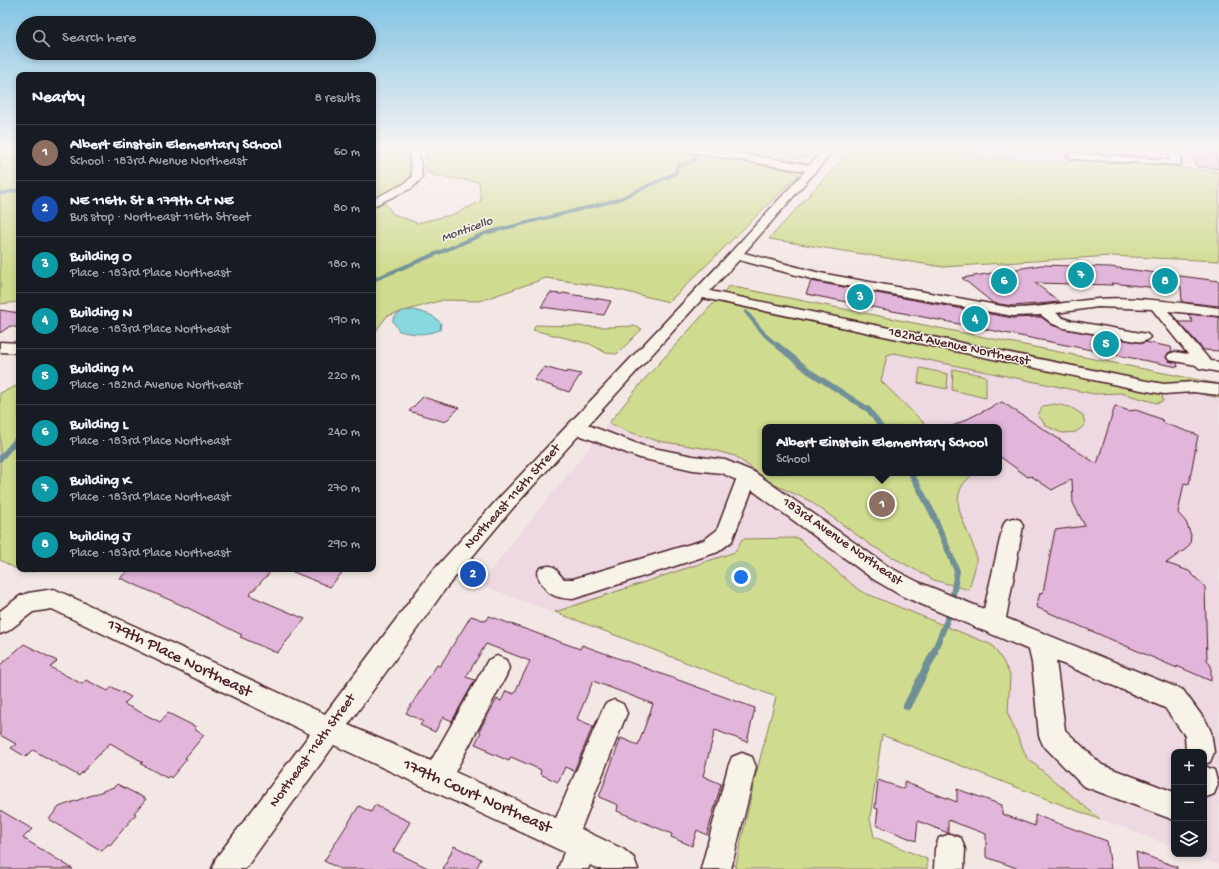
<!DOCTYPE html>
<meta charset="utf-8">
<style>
body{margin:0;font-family:"Gochi Hand",sans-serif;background:#20242c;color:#f1f3f6}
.controls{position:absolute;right:12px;bottom:12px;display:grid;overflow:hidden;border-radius:8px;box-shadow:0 2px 6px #0003}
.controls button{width:36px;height:36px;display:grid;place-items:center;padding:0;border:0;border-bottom:1px solid #363941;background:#171b24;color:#f1f3f6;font:20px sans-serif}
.you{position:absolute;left:741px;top:577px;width:14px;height:14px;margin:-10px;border:3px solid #fff;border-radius:50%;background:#1a73e8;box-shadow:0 0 0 6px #1a73e833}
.badge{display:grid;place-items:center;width:26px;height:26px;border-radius:50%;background:#1f6fb2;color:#fff;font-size:13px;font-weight:700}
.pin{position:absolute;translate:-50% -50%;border:2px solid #fff;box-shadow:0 1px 4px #0006}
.popup{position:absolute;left:762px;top:424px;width:240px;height:52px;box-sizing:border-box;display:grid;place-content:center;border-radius:8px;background:#171b24;filter:drop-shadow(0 1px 3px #0005);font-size:13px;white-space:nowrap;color:#9ea1a6}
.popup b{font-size:15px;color:#f1f3f6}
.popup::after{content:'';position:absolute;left:50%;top:100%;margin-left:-8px;border:8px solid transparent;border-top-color:#171b24}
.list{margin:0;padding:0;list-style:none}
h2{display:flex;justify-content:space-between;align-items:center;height:52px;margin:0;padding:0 16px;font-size:17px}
h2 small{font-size:13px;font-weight:400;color:#9ea1a6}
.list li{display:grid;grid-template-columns:26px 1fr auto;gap:12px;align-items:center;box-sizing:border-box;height:56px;padding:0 16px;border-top:1px solid #363941}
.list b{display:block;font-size:15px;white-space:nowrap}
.list p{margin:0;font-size:13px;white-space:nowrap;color:#9ea1a6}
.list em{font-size:13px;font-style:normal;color:#9ea1a6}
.icon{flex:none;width:22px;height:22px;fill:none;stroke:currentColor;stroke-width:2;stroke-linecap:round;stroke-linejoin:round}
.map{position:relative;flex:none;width:1219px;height:869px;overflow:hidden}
.search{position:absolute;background:#171b24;box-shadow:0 2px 6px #0003;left:16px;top:16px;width:360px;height:44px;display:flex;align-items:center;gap:10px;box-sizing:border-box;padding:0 14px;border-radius:22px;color:#9ea1a6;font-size:15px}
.panel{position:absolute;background:#171b24;box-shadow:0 2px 6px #0003;left:16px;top:72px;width:360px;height:500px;border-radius:8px}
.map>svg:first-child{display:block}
.built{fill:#eed8e2;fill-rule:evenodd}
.green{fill:#cfdb8e;stroke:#8c7d5c}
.water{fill:#88d9df;stroke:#6f8f97}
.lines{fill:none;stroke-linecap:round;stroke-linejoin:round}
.stream-far4{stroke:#6f8f97;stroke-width:3.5}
.stream-far3{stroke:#6f8f97;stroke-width:4}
.stream-far2{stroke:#6f8f97;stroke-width:5.5}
.stream-far1{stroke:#6f8f97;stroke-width:6}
.stream{stroke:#6f8f97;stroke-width:8}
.building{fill:#e1b6da;stroke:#4a1f2b}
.minor-casing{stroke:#4a1f2b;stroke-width:3}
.minor{fill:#f7f3e8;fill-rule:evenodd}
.labels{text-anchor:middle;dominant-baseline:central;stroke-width:3;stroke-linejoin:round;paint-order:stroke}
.far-water-label{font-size:13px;font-style:italic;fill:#5a4e58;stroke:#f7f3e8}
.street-label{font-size:14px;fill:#4a1f2b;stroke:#f7f3e8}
.near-street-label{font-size:17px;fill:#4a1f2b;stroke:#f7f3e8}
</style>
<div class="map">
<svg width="1219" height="869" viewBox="0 0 1219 869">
<rect width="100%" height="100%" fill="#f3e7e5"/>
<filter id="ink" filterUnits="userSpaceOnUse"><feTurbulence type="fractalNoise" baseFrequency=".025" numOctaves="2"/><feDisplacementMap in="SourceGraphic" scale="8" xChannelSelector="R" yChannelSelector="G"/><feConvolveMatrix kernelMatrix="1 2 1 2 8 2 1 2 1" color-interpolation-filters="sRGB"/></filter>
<g filter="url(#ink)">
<!-- built -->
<g class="built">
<polygon points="951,149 1184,149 1189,168 1123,161 1040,161 992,157"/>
<path d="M 729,286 L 1219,384 L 1219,865 L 1191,854 L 1204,854 L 1204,752 L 1174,752 L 1174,847 L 882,735 L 776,697 L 479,584 L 643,381 ZM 765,427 L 999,427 L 999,473 L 765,473 Z"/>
</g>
<!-- green -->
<g class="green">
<polygon points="0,149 19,149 19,302 0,304"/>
<polygon points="373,149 407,149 406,154 411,169 409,179 399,187 373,200"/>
<polygon points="426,149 661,149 785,169 799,174 669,302 606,287 546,278 480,301 443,300 387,316 373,335 373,208 384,202 393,214 417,223 455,214 481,201 479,182 435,176 426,172"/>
<polygon points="721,149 814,149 807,157 787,160"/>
<polygon points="851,149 944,149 992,157 1040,161 1123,161 1219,172 1219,261 1110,256 943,267 769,239"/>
<path d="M 729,286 L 1219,384 L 1219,398 L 1160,384 L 1163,401 L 1157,403 L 1121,393 L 1094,394 L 894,353 L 887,355 L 881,381 L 928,427 L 765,427 L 765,473 L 975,473 C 940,497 970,527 976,556 C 977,566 971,580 969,590 L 934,580 L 872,546 L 810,501 L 773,484 L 735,456 L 709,449 L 658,441 L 629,432 L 609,423 L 643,381 Z"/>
<polygon points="536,325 607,327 634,326 642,329 617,354 606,353 590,344 533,330"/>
<polygon points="920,368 948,374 947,389 918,383"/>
<polygon points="953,369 986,376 986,398 952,390"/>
<polygon points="19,385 19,569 46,569 24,573 0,560 0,393"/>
<polygon points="1054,404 1070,407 1083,415 1085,425 1076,432 1062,433 1046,426 1038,415 1043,406"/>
<polygon points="798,538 860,591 992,645 1003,661 1010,675 1008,714 1027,758 1101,820 882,735 870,818 874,837 927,859 927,869 735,869 756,774 776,697 555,612 735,552 742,539"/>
</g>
<!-- water -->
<path class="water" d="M 414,310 L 431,315 L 441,323 L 440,330 C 425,335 415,335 399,331 L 393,321 L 393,318 L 403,311 Z"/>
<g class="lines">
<!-- stream-far4 -->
<g class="stream-far4">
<polyline points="0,194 19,190"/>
<polyline points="476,237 486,233 617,200 676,173 677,166 695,160 695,153"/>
</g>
<!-- stream-far3 -->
<g class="stream-far3">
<polyline points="373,280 479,236"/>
<polyline points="746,312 766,336 778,346"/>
</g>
<!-- stream-far2 -->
<g class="stream-far2">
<polyline points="777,345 810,372 869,410 881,427"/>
<polyline points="0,459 19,437"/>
<polyline points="911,473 916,483"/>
</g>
<!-- stream-far1 -->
<polyline class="stream-far1" points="916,482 933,514 957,571 950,613 933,654"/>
<!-- stream -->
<polyline class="stream" points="907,706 934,653"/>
</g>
<!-- building -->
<g class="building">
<polygon points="1192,149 1214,149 1219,169 1196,166"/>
<polygon points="1041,265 1110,267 1219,281 1219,306 1182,302 1181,287 1148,287 1111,283 1113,285 1035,283 1060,302 1013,306 993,303 962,278"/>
<polygon points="811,281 1012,318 1041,317 1052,325 1064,329 1142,343 1145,342 1171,347 1172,351 1168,353 1166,358 1169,361 1177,363 1178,367 806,294"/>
<polygon points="550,293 562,294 563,293 611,301 604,315 541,307"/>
<polygon points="0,310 19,313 19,328 10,326 0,333"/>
<polygon points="1188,314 1219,317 1219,351 1204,350 1186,330 1179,322 1193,322"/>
<polygon points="544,367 566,373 567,371 581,374 569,392 534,380"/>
<polygon points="423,397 459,408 445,422 409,411"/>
<polygon points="1002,402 1097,464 1115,406 1129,411 1136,410 1161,419 1166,424 1198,435 1189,484 1184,483 1178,513 1186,522 1191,535 1190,544 1186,549 1166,563 1189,571 1205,587 1207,660 1211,666 1211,681 1177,666 1177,668 1036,607 1040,593 1043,592 1055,530 1085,526 1073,503 1072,479 1052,490 1031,476 1028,477 999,456 999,427 951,427"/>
<polygon points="130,569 273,569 249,595 305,619 277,653 240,637 242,635 188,608 120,578"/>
<polygon points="286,569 345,569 330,587"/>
<polygon points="471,616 486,621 489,616 580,649 582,645 755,708 747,742 715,730 703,776 721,784 707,835 697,830 692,846 671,837 672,834 617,811 618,805 599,797 621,738 638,745 653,704 593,681 577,719 593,726 574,771 565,767 558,782 540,774 541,770 511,757 509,761 486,751 487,749 475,744 481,732 479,731 497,699 501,701 506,691 514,694 530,661 486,644 466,677 475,680 452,721 443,717 435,732 420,725 423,721 406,713 437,665 440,666"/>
<polygon points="24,644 57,661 50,667 82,684 86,680 108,691 112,687 131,697 124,704 160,722 168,713 196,727 194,729 204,735 185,758 187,759 171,778 169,776 167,778 141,764 143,762 110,743 79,776 33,750 26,757 11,748 16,744 0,735 0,665"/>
<polygon points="878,780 904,789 904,782 957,802 957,789 1002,805 1002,814 1035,826 1035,815 1107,841 1111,869 1019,869 986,857 986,834 948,820 948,833 918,821 916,841 876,825 878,809 875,808"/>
<polygon points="117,784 146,799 134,813 136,814 110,845 108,844 102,851 49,819 59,807 114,787"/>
<polygon points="375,805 410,822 393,851 430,869 340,869 324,861 359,806 371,812"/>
<polygon points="0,810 32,829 23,838 73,869 0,869"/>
<polygon points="454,846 481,859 476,869 443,869"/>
<polygon points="1136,852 1177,867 1177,869 1138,869"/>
</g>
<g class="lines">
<defs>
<g id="minor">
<polygon points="409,149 419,149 422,178 412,188 373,206 373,199 404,184 412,177"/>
<path d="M 687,149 L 713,149 L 810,165 L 824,149 L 835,149 L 744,253 L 820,273 L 1013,308 C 1042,308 1069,301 1098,299 C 1136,296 1181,303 1219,308 L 1219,316 L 1168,311 L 1207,357 L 1211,361 L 1219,362 L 1219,372 L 1199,368 L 1196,365 L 1169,360 L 1167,357 L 1169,354 L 1175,352 L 1188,354 L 1152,309 L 1098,307 L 1056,313 L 1063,318 L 1072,321 L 1147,334 L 1150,337 L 1147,340 L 1142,342 L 1064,328 L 1053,324 L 1041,315 L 1013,316 L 819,281 L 739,260 L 710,291 L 1141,380 L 1164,384 L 1193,382 L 1219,385 L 1219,395 L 1193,392 L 1164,394 L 1141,390 L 703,298 L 588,425 L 643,446 L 693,456 L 725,460 L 754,472 L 889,567 L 918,582 L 984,609 L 1003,526 L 1006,520 L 1013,518 L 1020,520 L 1023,526 L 1006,618 L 1183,690 L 1207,723 L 1211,732 L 1214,752 L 1210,762 L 1204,764 L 1204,752 L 1186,752 L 1185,736 L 1165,708 L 1056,661 L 1065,730 L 1102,765 L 1174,792 L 1174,820 L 1083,786 L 1043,745 L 1039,736 L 1032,663 L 1029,650 L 902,596 L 873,579 L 752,490 L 732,541 L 718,552 L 573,599 C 552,598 545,593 537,574 L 540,568 C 557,562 554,570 564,579 L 573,579 L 704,540 L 717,530 L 736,480 L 722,473 L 693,470 L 640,458 L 579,435 L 512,509 L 446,588 L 348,725 L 431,761 L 488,660 L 497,656 L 506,660 L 509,668 L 506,676 L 455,772 L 556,818 L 605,704 L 614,700 L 623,704 L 627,713 L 581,829 L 623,849 L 634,858 L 638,869 L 598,869 L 590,865 L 588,869 L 558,869 L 564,852 L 334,745 L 245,869 L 212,869 L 216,858 L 310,734 L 52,609 L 33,612 L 8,631 L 0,634 L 0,611 L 20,596 L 28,593 L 54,589 L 325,714 L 430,574 L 498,499 L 731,252 L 805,171 L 692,152 Z"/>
<polygon points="1169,149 1179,149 1181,163 1180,165 1072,159 1067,156 1072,153 1170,160"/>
<polygon points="0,342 19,343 19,353 0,352"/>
<polygon points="742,753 752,757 756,767 731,869 701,869 728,767 732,757"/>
<polygon points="1204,766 1214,770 1218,784 1214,794 1204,798"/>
<polygon points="950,834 961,838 965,849 964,869 934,869 935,849 939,838"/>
</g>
</defs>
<!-- minor casing -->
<use href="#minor" class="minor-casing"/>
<!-- minor -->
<use href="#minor" class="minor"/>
</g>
</g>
<!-- sky -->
<linearGradient id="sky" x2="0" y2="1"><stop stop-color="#81c3e4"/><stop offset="0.55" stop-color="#faf4f3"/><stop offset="1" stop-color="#faf4f3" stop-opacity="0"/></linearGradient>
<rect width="1219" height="271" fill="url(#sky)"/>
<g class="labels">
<!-- far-water labels -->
<g class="far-water-label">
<text transform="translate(467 230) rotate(-20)">Monticello</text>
</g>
<!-- street labels -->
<g class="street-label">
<text transform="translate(959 347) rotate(12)">182nd Avenue Northeast</text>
<text transform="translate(513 497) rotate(-48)">Northeast 116th Street</text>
<text transform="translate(842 542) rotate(35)">183rd Avenue Northeast</text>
<text transform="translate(313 751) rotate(-54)">Northeast 116th Street</text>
</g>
<!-- near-street labels -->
<g class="near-street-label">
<text transform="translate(179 659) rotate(26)">179th Place Northeast</text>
<text transform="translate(477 797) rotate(24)">179th Court Northeast</text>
</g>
</g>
</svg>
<div class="controls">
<button>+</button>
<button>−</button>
<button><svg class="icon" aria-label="layers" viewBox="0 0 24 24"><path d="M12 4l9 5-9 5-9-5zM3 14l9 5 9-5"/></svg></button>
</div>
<div class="you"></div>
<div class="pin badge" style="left:882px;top:504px;background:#8d6e63">1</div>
<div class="popup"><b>Albert Einstein Elementary School</b>School</div>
<div class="pin badge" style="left:473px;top:574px;background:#1a4fb4">2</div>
<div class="pin badge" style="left:860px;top:297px;background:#0f9aa8">3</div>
<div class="pin badge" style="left:975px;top:319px;background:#0f9aa8">4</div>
<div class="pin badge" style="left:1106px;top:344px;background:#0f9aa8">5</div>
<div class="pin badge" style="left:1004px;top:281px;background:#0f9aa8">6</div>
<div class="pin badge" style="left:1081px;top:275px;background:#0f9aa8">7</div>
<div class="pin badge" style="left:1165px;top:281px;background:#0f9aa8">8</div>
<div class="search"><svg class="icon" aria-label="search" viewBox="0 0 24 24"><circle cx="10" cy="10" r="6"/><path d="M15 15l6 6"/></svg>Search here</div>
<section class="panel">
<h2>Nearby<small>8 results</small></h2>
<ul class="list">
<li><span class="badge" style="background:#8d6e63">1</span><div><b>Albert Einstein Elementary School</b><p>School · 183rd Avenue Northeast</p></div><em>60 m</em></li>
<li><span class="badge" style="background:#1a4fb4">2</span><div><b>NE 116th St &amp; 179th Ct NE</b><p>Bus stop · Northeast 116th Street</p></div><em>80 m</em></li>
<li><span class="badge" style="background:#0f9aa8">3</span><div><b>Building O</b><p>Place · 183rd Place Northeast</p></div><em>180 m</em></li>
<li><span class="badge" style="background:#0f9aa8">4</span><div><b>Building N</b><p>Place · 183rd Place Northeast</p></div><em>190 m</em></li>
<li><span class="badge" style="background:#0f9aa8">5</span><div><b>Building M</b><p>Place · 182nd Avenue Northeast</p></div><em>220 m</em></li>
<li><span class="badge" style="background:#0f9aa8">6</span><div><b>Building L</b><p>Place · 183rd Place Northeast</p></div><em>240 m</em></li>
<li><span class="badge" style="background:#0f9aa8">7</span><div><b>Building K</b><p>Place · 183rd Place Northeast</p></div><em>270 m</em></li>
<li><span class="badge" style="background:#0f9aa8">8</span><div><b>building J</b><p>Place · 183rd Place Northeast</p></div><em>290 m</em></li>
</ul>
</section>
</div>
